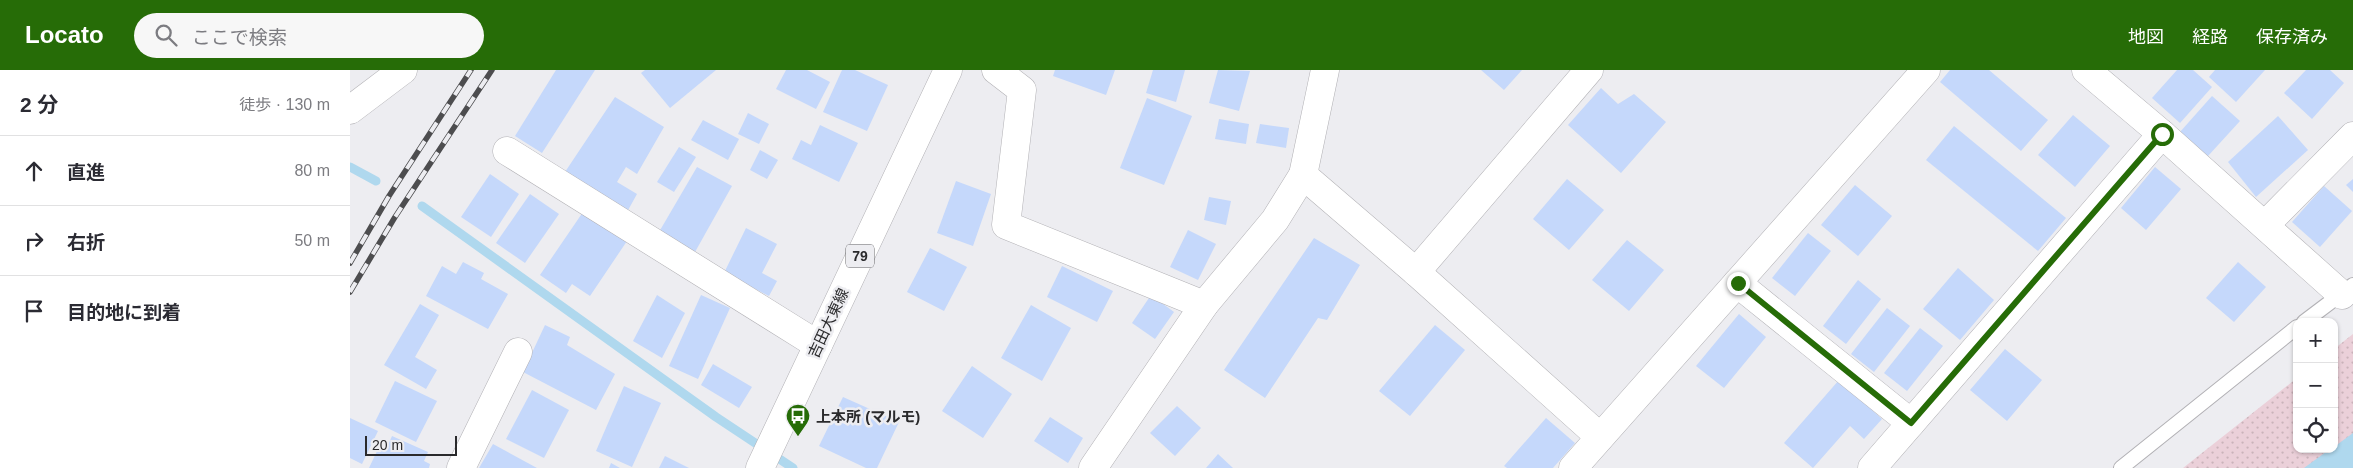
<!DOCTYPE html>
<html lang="ja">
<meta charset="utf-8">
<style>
body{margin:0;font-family:Arial,"Noto Sans JP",sans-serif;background:#f7f7f7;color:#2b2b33}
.controls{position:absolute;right:15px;bottom:15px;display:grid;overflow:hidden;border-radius:10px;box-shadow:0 1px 4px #0004}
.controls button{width:45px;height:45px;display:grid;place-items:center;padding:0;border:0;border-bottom:1px solid #e1e1e2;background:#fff;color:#2b2b33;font:25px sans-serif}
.scale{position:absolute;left:15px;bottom:12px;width:92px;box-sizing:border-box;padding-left:5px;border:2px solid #2a2a2c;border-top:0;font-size:14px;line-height:18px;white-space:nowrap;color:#2a2a2c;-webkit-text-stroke:4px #ededf1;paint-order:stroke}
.stop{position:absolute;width:15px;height:15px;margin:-11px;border:4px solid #266c07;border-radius:50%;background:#fff}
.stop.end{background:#266c07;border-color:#fff;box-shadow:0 1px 5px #0008}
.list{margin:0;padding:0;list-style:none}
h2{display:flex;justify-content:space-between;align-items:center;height:65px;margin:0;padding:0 20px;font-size:21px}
h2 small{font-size:16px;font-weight:400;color:#7c7c81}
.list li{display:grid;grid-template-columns:32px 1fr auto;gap:15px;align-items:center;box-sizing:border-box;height:70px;padding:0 20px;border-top:1px solid #e1e1e2}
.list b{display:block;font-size:19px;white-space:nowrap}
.list em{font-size:16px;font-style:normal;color:#7c7c81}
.icon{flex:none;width:28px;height:28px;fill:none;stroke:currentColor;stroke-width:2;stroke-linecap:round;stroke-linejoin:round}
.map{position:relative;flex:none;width:2003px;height:398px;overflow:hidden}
header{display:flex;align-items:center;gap:30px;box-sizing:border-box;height:70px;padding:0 25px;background:#266c07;color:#fff}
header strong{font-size:24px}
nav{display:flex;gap:28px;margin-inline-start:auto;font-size:18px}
.search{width:350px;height:45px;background:#f7f7f7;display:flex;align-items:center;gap:12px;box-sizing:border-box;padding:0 18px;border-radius:28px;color:#7c7c81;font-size:19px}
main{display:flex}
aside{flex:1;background:#fff}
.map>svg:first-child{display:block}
.grass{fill:url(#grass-dots)}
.water{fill:#afd8ee}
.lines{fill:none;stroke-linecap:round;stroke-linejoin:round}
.stream{stroke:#afd8ee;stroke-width:9}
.building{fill:#c5d8fb}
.service-casing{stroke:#b2b1b5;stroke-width:16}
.minor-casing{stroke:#b2b1b5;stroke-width:29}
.primary-casing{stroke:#b2b1b5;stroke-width:29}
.service{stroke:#fff;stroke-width:14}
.minor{stroke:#fff;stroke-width:28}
.primary{stroke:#fff;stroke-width:28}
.rail-casing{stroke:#4d4d4f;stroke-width:5.5}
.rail{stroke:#ededf1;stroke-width:4;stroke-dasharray:11;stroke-linecap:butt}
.route{stroke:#266c07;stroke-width:6}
.labels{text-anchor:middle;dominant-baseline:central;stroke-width:5;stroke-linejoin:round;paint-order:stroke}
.shield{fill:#ededf1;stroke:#646467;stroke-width:1}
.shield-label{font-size:14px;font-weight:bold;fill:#2a2a2c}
.street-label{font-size:15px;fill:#2a2a2c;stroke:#ededf1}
.poi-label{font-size:15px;font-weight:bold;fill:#2a2a2c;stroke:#ededf1;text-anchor:start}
</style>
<header>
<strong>Locato</strong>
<div class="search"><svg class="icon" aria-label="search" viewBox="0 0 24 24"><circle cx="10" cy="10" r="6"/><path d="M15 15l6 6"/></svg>ここで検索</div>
<nav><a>地図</a><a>経路</a><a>保存済み</a></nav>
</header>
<main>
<aside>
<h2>2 分<small>徒歩 · 130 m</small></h2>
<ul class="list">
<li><svg class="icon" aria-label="ahead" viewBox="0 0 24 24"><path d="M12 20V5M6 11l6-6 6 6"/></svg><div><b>直進</b></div><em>80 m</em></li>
<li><svg class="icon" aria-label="right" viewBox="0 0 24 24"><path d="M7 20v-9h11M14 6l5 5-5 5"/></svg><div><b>右折</b></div><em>50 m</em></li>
<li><svg class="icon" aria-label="arrive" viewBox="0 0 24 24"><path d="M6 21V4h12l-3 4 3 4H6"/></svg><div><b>目的地に到着</b></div></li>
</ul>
</aside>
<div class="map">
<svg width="2003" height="398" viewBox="0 0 2003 398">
<defs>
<pattern id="grass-dots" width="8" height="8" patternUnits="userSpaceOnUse" patternTransform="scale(1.25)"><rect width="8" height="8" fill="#ebd0d9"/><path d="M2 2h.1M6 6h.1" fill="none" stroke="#cab3ba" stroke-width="1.8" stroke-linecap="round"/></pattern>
</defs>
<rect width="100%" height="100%" fill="#ededf1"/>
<!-- grass -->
<polygon class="grass" points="2003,264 2003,398 1833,398 1947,308 1947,379 1984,379 1984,279"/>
<!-- water -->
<polygon class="water" points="2003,363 2003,398 1954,398 1980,379 1984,379 1984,377"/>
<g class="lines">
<!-- stream -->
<g class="stream">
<polyline points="0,97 26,111"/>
<polyline points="72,136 366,347 443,398"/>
</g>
</g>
<!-- building -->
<g class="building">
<polygon points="206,0 245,0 192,83 165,66"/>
<polygon points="295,0 366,0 320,38 291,3"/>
<polygon points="436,0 457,0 480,12 466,39 426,19"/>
<polygon points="492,0 505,0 538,15 517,61 473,42"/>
<polygon points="705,0 765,0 756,25 703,6"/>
<polygon points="803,0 835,0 826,32 796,23"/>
<polygon points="868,0 900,1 889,41 859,33"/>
<polygon points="1131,0 1172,0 1154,20"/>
<polygon points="1600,0 1639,0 1698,50 1671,81 1590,12"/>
<polygon points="1827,0 1843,0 1862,17 1830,53 1802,28"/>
<polygon points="1865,0 1915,0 1886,32 1859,7"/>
<polygon points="1956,0 1980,0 1994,13 1962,49 1934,23"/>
<polygon points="1251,18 1268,34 1284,24 1316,52 1271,103 1218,55"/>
<polygon points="1862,26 1890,51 1858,86 1830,62"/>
<polygon points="265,27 314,57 287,104 276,97 267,112 287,124 277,142 215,102"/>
<polygon points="797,28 842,46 814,115 770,98"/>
<polygon points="398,43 419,54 409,74 388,64"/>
<polygon points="1723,45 1760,76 1725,117 1688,85"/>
<polygon points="1928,46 1958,80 1906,127 1878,92"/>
<polygon points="869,49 899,54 896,74 865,69"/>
<polygon points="353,50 389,69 378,90 341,70"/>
<polygon points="910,54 939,58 936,78 906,73"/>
<polygon points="470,55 508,73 489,112 442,89 451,70 461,75"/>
<polygon points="1604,56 1716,148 1688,181 1576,90"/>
<polygon points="329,77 346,87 324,122 307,112"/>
<polygon points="410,80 428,90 417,109 400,100"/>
<polygon points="347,97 382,116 345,182 309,162"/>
<polygon points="1805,97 1831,119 1796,160 1771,138"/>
<polygon points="140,104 169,124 141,167 111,147"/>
<polygon points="1217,109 1254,140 1219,180 1183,149"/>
<polygon points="2003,109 2003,122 1996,115"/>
<polygon points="606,111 641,124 623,176 587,163"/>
<polygon points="1505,115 1542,146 1508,186 1471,155"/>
<polygon points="1974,116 2002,141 1970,177 1942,152"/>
<polygon points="180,124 209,144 175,193 146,173"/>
<polygon points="859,127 881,131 876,155 854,150"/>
<polygon points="233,142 277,171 240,226 222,214 216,223 190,205"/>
<polygon points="396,158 427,174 412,203 427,211 419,226 374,203"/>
<polygon points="838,160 866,174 848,210 820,197"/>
<polygon points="1458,163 1481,181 1445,226 1422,208"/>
<polygon points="964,168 1010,195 977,250 968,248 915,328 874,300"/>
<polygon points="1277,170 1314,200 1279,241 1242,210"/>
<polygon points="580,178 617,197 594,241 557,222"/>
<polygon points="113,192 134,203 131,209 158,224 138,259 76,226 92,196 106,204"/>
<polygon points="1888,192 1916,217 1884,252 1856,228"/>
<polygon points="712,196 763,221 747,252 697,227"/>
<polygon points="1608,198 1644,230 1610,270 1573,239"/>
<polygon points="1508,210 1531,229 1496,274 1473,256"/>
<polygon points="307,225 335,243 312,288 283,271"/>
<polygon points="351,225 380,238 348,309 319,296"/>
<polygon points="801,225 824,242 805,269 782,253"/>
<polygon points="70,234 89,245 65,287 87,300 76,319 34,295"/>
<polygon points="681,235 721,258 692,311 651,288"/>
<polygon points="1537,238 1560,256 1524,302 1501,284"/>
<polygon points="1389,244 1416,267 1374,318 1346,296"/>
<polygon points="195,255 220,267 217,275 265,304 246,340 173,302"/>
<polygon points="1085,255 1115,280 1060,346 1029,321"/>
<polygon points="1570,258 1593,276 1557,321 1534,303"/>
<polygon points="1655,279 1692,310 1657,351 1620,320"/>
<polygon points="363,294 402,317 389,338 351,315"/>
<polygon points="622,296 662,324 633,368 592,341"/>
<polygon points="1489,310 1532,349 1514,369 1500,356 1463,398 1434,373"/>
<polygon points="45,311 87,331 66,372 25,352"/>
<polygon points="274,316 311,333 282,397 246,381"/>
<polygon points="182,320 219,340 194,388 156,369"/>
<polygon points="493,327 549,352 527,398 516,398 469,376"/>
<polygon points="827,336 851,358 825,386 800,363"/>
<polygon points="700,347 733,368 718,393 684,371"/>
<polygon points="0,348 28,361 12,394 0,388"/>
<polygon points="1196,348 1225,373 1203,398 1157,398 1154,396"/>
<polygon points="42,366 78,382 74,391 80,394 79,398 19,398 28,379 35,382"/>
<polygon points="143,374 187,398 129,398"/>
<polygon points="868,384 883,398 856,398"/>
<polygon points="315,386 339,398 309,398"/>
<polygon points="261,393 270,398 259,398"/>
</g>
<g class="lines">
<defs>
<g id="service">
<polyline points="1954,252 2003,215"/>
<polyline points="1771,398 1947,257"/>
</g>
<g id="minor">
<polyline points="646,0 672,20 656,155 854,235"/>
<polyline points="1736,0 1812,64 1992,225"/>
<polyline points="0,40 53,0"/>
<polyline points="157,81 468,275"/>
<polyline points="953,105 1066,202 1250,367"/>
<polyline points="1915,155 2003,66"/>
<polyline points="1066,202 1239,0"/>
<polyline points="1387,213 1561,353"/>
<polyline points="111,398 168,282"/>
<polyline points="743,398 854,235 925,150 953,105 975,0"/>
<polyline points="1223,398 1576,0"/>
<polyline points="1522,398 1812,64"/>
</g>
<polyline id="primary" points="410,398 598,0"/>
</defs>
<!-- service casing -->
<use href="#service" class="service-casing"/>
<!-- minor casing -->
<use href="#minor" class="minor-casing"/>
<!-- primary casing -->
<use href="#primary" class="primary-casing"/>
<!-- service -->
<use href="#service" class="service"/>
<!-- minor -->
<use href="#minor" class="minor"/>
<!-- primary -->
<use href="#primary" class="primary"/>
<defs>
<g id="rail">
<polyline points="0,193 39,126 121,0"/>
<polyline points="0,222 45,147 142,0"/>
</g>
</defs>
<!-- rail casing -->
<use href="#rail" class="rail-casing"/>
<!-- rail -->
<use href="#rail" class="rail"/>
</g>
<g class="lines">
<!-- route -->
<polyline class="route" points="1388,213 1561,353 1812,64"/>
</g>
<!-- icons -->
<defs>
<symbol id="bus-pin" viewBox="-11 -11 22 30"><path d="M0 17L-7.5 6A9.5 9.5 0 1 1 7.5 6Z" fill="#266c07" stroke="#ededf1"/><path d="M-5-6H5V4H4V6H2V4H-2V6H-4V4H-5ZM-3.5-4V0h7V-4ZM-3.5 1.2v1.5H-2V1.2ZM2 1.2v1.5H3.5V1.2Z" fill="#fff"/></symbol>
</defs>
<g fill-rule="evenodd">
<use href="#bus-pin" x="434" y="332" width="28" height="38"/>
</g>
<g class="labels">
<!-- shield labels -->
<rect class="shield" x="496" y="174.5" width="28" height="23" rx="4"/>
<g class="shield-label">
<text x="510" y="186">79</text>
</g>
<!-- street labels -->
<g class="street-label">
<text transform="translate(478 253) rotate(-65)">吉田大東線</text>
</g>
<!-- poi labels -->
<g class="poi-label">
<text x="466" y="346">上本所 (マルモ)</text>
</g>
</g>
</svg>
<div class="controls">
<button>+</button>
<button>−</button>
<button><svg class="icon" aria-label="locate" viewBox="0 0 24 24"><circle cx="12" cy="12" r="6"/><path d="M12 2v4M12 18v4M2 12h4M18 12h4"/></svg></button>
</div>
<div class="scale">20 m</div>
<div class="stop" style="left:1812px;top:64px"></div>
<div class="stop end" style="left:1388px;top:213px"></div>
</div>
</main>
